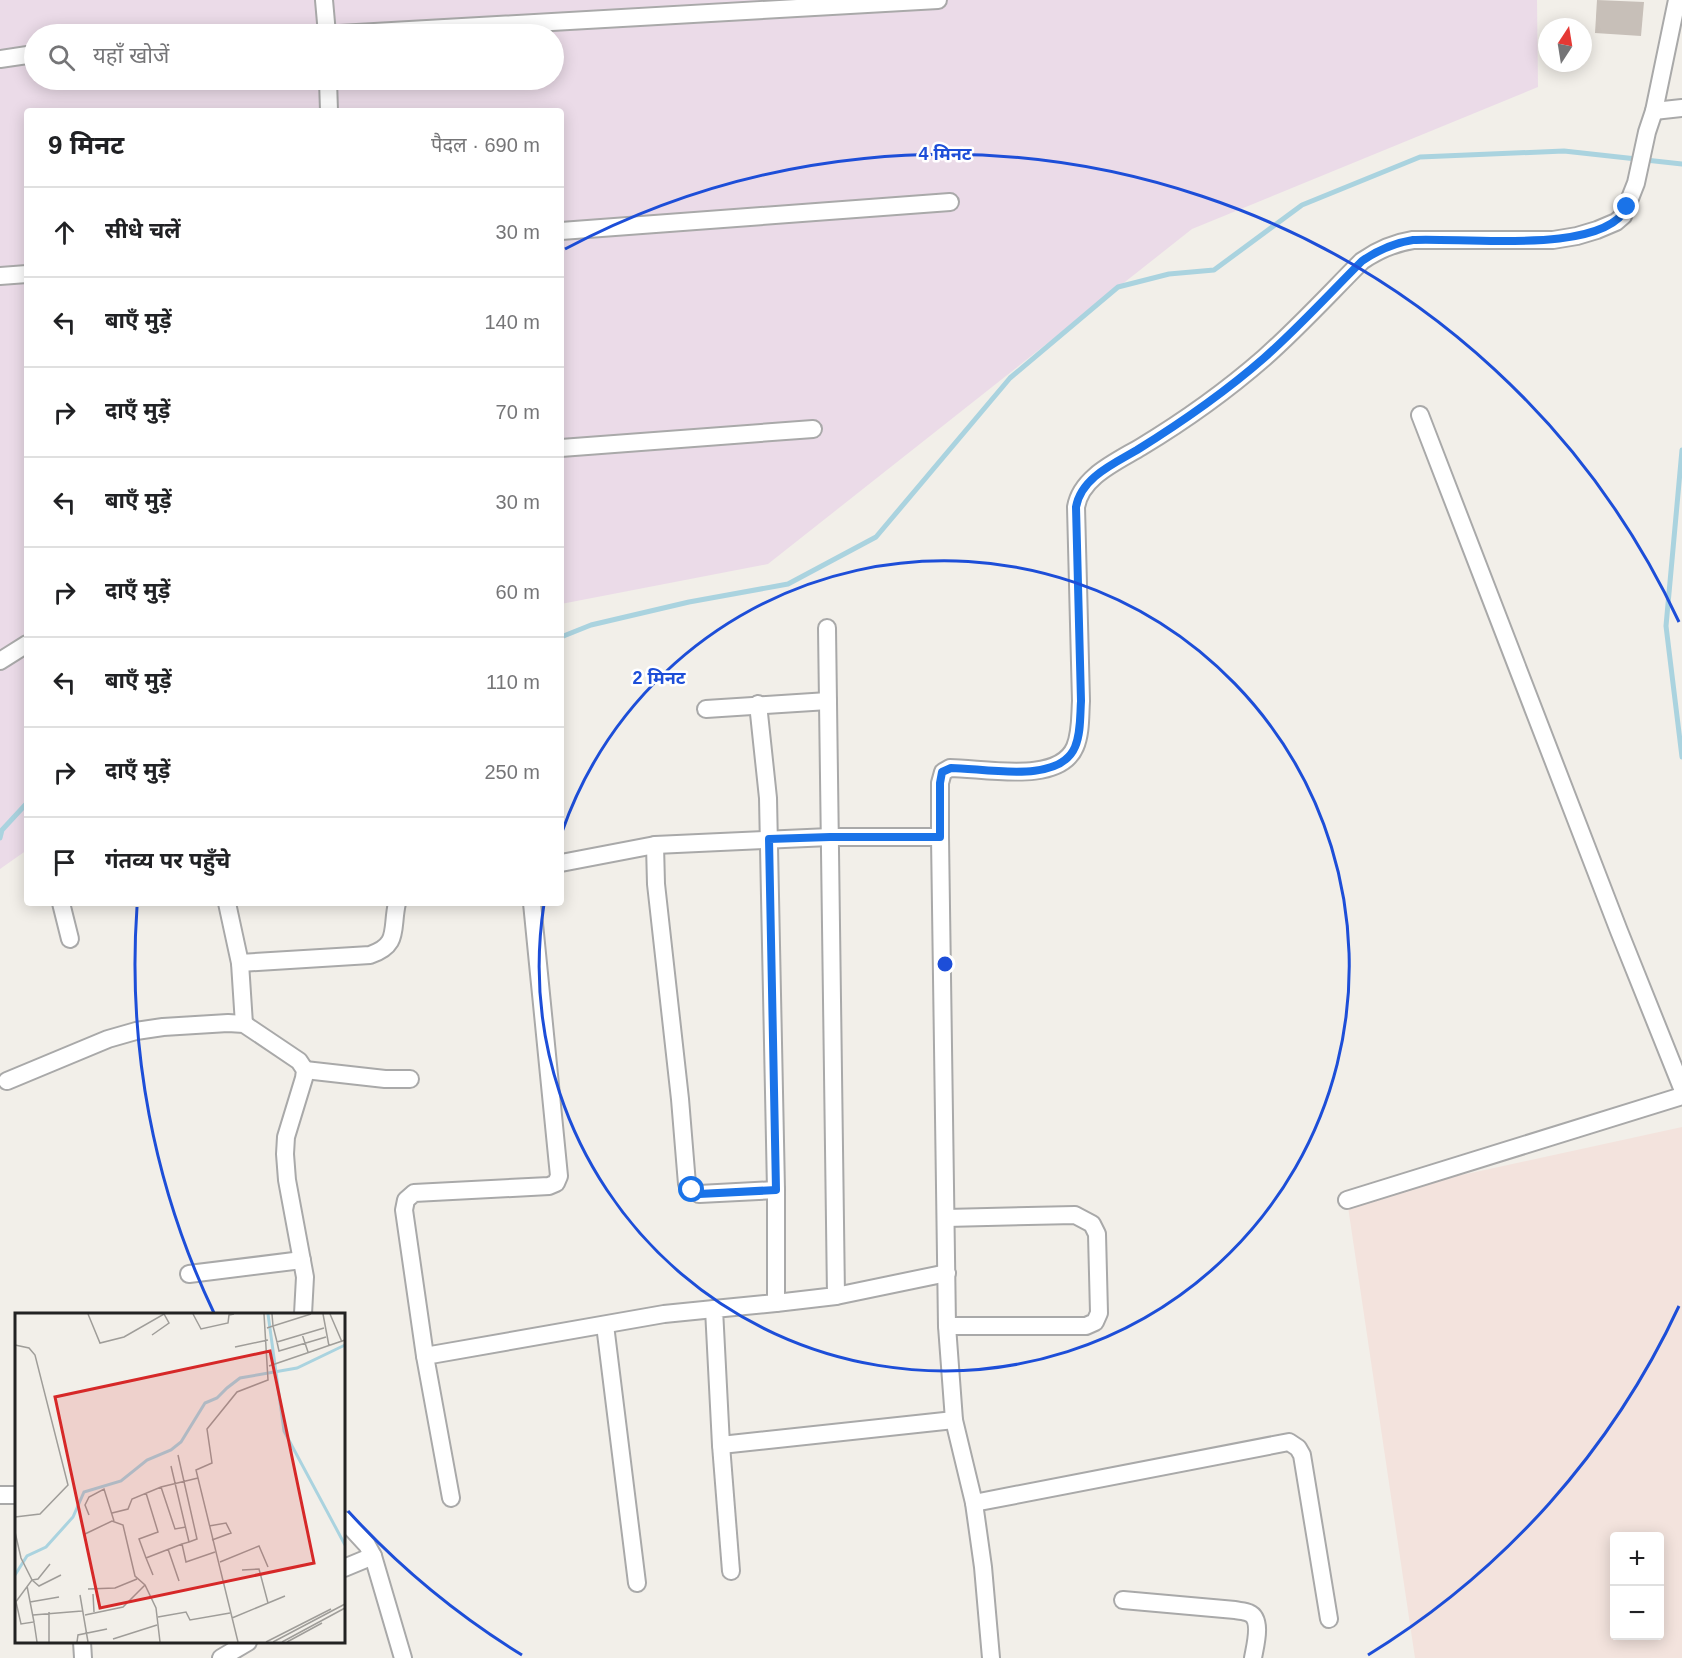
<!DOCTYPE html>
<html lang="hi">
<meta charset="utf-8">
<style>
body{margin:0;font-family:Arial,"Noto Sans Devanagari",sans-serif;background:#f2f2f2;color:#202124}
.controls{position:absolute;right:18px;bottom:18px;display:grid;overflow:hidden;border-radius:6px;box-shadow:0 3px 15px #0003}
.controls button{width:54px;height:54px;display:grid;place-items:center;padding:0;border:0;border-bottom:2px solid #e0e0e0;background:#fff;color:#202124;font:30px sans-serif}
.compass{position:absolute;left:1538px;top:18px;width:54px;height:54px;border-radius:50%;background:#fff;box-shadow:0 3px 15px #0003;rotate:12deg}
.stop{position:absolute;width:18px;height:18px;margin:-14px;border:4px solid #1a73e8;border-radius:50%;background:#fff}
.stop.end{background:#1a73e8;border-color:#fff;box-shadow:0 2px 6px #0008}
.list{margin:0;padding:0;list-style:none}
h2{display:flex;justify-content:space-between;align-items:center;height:78px;margin:0;padding:0 24px;font-size:26px}
h2 small{font-size:20px;font-weight:400;color:#757577}
.list li{display:grid;grid-template-columns:39px 1fr auto;gap:18px;align-items:center;box-sizing:border-box;height:90px;padding:0 24px;border-top:2px solid #e0e0e0}
.list b{display:block;font-size:22px;white-space:nowrap}
.list em{font-size:20px;font-style:normal;color:#757577}
.icon{flex:none;width:33px;height:33px;fill:none;stroke:currentColor;stroke-width:2;stroke-linecap:round;stroke-linejoin:round}
.map{position:relative;flex:none;width:1682px;height:1658px;overflow:hidden}
.search{position:absolute;background:#fff;box-shadow:0 3px 15px #0003;left:24px;top:24px;width:540px;height:66px;display:flex;align-items:center;gap:15px;box-sizing:border-box;padding:0 21px;border-radius:33px;color:#757577;font-size:22px}
.panel{position:absolute;background:#fff;box-shadow:0 3px 15px #0003;left:24px;top:108px;width:540px;height:798px;border-radius:6px}
.map>svg:first-child{display:block}
.industrial{fill:#ebdbe8;fill-rule:evenodd}
.military{fill:#f3e3dd;fill-rule:evenodd}
.lines{fill:none;stroke-linecap:round;stroke-linejoin:round}
.stream{stroke:#aad3df;stroke-width:5}
.building{fill:#c7bfb8}
.minor-casing{stroke:#a9a9a9;stroke-width:20}
.minor{stroke:#fff;stroke-width:16}
.route{stroke:#1a73e8;stroke-width:8}
.ring{fill:none;stroke:#1d4ed8;stroke-width:3}
.inset-river{fill:none;stroke:#aad3df;stroke-width:3}
.inset-road{fill:none;stroke:#9f9d99;stroke-width:1.5}
.view{fill:#d62828;fill-opacity:0.15;stroke:#d62828;stroke-width:3}
.inset-edge{fill:none;stroke:#222;stroke-width:3}
.centre{fill:#1d4ed8;stroke:#fff;stroke-width:3}
.ring-label{font-size:18px;text-anchor:middle;font-weight:bold;fill:#1d4ed8;stroke:#fff;stroke-width:5;stroke-linejoin:round;paint-order:stroke}
</style>
<div class="map">
<svg width="1682" height="1658" viewBox="0 0 1682 1658">
<rect width="100%" height="100%" fill="#f2efe9"/>
<!-- industrial -->
<path class="industrial" d="M 0,0 L 1537,0 L 1538,87 L 1192,229 L 768,564 L 561,604 L 561,111 L 27,111 L 27,850 L 0,869 ZM 34,34 L 554,34 L 554,80 L 34,80 Z"/>
<!-- military -->
<path class="military" d="M 1682,1127 L 1682,1658 L 1415,1658 L 1347,1200 ZM 1614,1536 L 1660,1536 L 1660,1636 L 1614,1636 Z"/>
<g class="lines">
<!-- stream -->
<g class="stream">
<polyline points="1682,450 1666,626 1682,757"/>
<polyline points="561,637 591,625 689,602 788,584 876,537 1010,378 1118,287 1169,274 1214,270 1302,205 1420,157 1564,151 1682,164"/>
<polyline points="0,838 2,830 27,803"/>
</g>
</g>
<!-- building -->
<polygon class="building" points="1597,0 1644,2 1641,36 1595,33"/>
<g class="lines">
<defs>
<g id="minor">
<polyline points="324,0 327,34"/>
<polyline points="216,34 225,34"/>
<polyline points="339,34 938,0"/>
<polyline points="0,59 34,54"/>
<polyline points="328,80 329,111"/>
<polyline points="1654,111 1682,108"/>
<polyline points="561,231 950,202"/>
<polyline points="0,276 27,274"/>
<polyline points="1420,415 1619,931 1682,1088"/>
<polyline points="561,448 813,429"/>
<polyline points="0,661 27,644"/>
<polyline points="758,704 768,798 776,1190 776,1303 714,1309 721,1445 954,1420"/>
<polyline points="706,709 828,701"/>
<polyline points="655,845 656,884 680,1099 687,1184 699,1194 776,1190"/>
<polyline points="561,863 655,845 830,837 940,837"/>
<polyline points="61,903 70,939"/>
<polyline points="227,903 240,963 244,1024"/>
<path d="M 240,963 L 370,955 C 400,945 391,929 397,903"/>
<polyline points="305,1070 385,1079 410,1079"/>
<polyline points="7,1081 108,1039 136,1031 163,1027 228,1023 244,1024 299,1061 305,1070 304,1078 286,1137 285,1154 287,1180 305,1277 303,1314"/>
<polyline points="1347,1200 1682,1096"/>
<polyline points="946,1218 1075,1215 1092,1224 1097,1234 1099,1313 1095,1322 1086,1326 947,1326"/>
<polyline points="189,1274 302,1260"/>
<polyline points="836,1296 947,1273"/>
<polyline points="776,1303 836,1296 827,628"/>
<polyline points="605,1325 637,1583"/>
<polyline points="425,1356 404,1210 406,1200 414,1193 549,1186 556,1183 559,1176 532,903"/>
<polyline points="721,1445 731,1571"/>
<polyline points="0,1495 16,1495"/>
<polyline points="451,1498 425,1356 664,1314 714,1309"/>
<polyline points="974,1503 1289,1442 1298,1448 1302,1455 1329,1619"/>
<polyline points="344,1520 367,1545 373,1556 403,1658"/>
<polyline points="344,1568 373,1556"/>
<path d="M 1123,1600 L 1235,1610 C 1239,1611 1245,1611 1249,1613 C 1263,1619 1255,1646 1253,1658"/>
<polyline points="82,1642 83,1658"/>
<polyline points="221,1658 248,1642"/>
<path d="M 991,1658 L 983,1567 L 974,1503 L 954,1420 L 947,1326 L 940,837 L 940,783 L 943,772 L 950,768 C 984,768 1059,785 1075,747 C 1081,733 1080,716 1081,701 L 1076,507 C 1081,477 1116,462 1141,447 C 1184,421 1225,392 1264,358 C 1298,328 1330,293 1362,261 C 1378,250 1394,243 1413,240 L 1553,240 L 1577,236 L 1597,230 L 1616,222 L 1623,216 L 1636,183 L 1647,132 L 1654,111 L 1677,0"/>
</g>
</defs>
<!-- minor casing -->
<use href="#minor" class="minor-casing"/>
<!-- minor -->
<use href="#minor" class="minor"/>
</g>
<g class="lines">
<!-- route -->
<path class="route" d="M 692,1190 L 699,1194 L 776,1190 L 769,839 L 830,837 L 940,837 L 940,783 L 942,772 L 951,768 C 984,768 1059,785 1075,747 C 1081,733 1080,716 1081,701 L 1076,507 C 1081,478 1113,464 1137,450 C 1182,422 1224,393 1264,358 C 1298,328 1330,293 1362,261 C 1378,250 1394,243 1413,240 C 1461,237 1604,256 1627,207"/>
</g>
<!-- distance rings -->
<g class="ring">
<path d="M562 832A405 405 0 1 1 544 904"/>
<path d="M1679 1306A810 810 0 0 1 1368 1655M522 1655A810 810 0 0 1 348 1511M214 1313A810 810 0 0 1 137 907M565 249A810 810 0 0 1 1679 622"/>
</g>
<!-- overview -->
<g transform="translate(15 1313)">
<rect width="330" height="330" fill="#f2efe9"/>
<path class="inset-river" d="M 253,1 L 269,118 L 330,232M 0,262 L 12,243 L 31,234 L 58,204 L 69,179 L 106,168 L 132,147 L 156,137 L 166,129 L 190,90 L 202,85 L 212,75 L 225,65 L 282,55 L 330,32"/>
<path class="inset-road" d="M 73,1 L 85,30 L 109,24 L 149,1 L 154,10 L 137,22M 178,1 L 186,16 L 213,10 L 214,2 L 219,1M 296,1 L 258,13 L 262,29 L 309,15M 308,1 L 314,33M 315,1 L 327,29M 252,15 L 258,13 L 257,1M 287,21 L 293,39M 262,29 L 264,38 L 311,24M 0,32 L 14,35 L 20,42 L 53,172 L 25,201 L 0,204M 220,34 L 253,27M 254,53 L 330,27M 163,142 L 182,226 L 174,229M 156,153 L 174,229 L 167,231 L 171,249 L 200,239M 146,174 L 160,216 L 171,214M 131,180 L 143,219 L 124,226 L 131,245M 97,200 L 113,196 L 117,186 L 146,174 L 183,165M 74,202 L 70,192 L 74,184 L 89,176 L 99,208M 194,213 L 211,210 L 216,220 L 197,227M 0,219 L 6,245 L 17,267 L 0,290M 70,221 L 97,208 L 108,212 L 120,263 L 130,272 L 141,295 L 145,329M 153,236 L 164,268M 205,249 L 244,233 L 253,254M 227,257 L 244,256 L 253,290M 138,262 L 131,245 L 167,231M 17,267 L 24,273 L 46,262M 17,267 L 23,266 L 35,251M 73,276 L 100,275 L 122,266M 78,281 L 79,299M 65,282 L 73,329M 1,289 L 6,311 L 19,309 L 12,273M 15,289 L 44,284M 34,299 L 34,329M 18,302 L 67,298M 70,302 L 108,294 L 130,272M 143,304 L 171,299 L 175,307 L 215,300M 217,305 L 270,283M 19,309 L 22,329M 98,326 L 142,312M 62,329 L 63,322 L 92,316M 223,329 L 181,157 L 197,150 L 192,116 L 222,79 L 253,67 L 249,1M 251,329 L 316,296M 258,329 L 330,291M 267,329 L 330,295M 272,329 L 307,310"/>
<path class="view" d="M 255,38 L 299,250 L 85,295 L 40,84 Z"/>
<rect width="330" height="330" class="inset-edge"/>
</g>
<circle cx="945" cy="964" r="9" class="centre"/>
<g class="ring-label">
<text x="945" y="160">4 मिनट</text>
<text x="659" y="684">2 मिनट</text>
</g>
</svg>
<div class="controls">
<button>+</button>
<button>−</button>
</div>
<svg class="compass" viewBox="-18 -18 36 36"><path d="M0-13l5 13h-10z" fill="#e53935"/><path d="M0 13l5-13h-10z" fill="#757577"/></svg>
<div class="stop" style="left:692px;top:1190px"></div>
<div class="stop end" style="left:1627px;top:207px"></div>
<div class="search"><svg class="icon" aria-label="search" viewBox="0 0 24 24"><circle cx="10" cy="10" r="6"/><path d="M15 15l6 6"/></svg>यहाँ खोजें</div>
<section class="panel">
<h2>9 मिनट<small>पैदल · 690 m</small></h2>
<ul class="list">
<li><svg class="icon" aria-label="ahead" viewBox="0 0 24 24"><path d="M12 20V5M6 11l6-6 6 6"/></svg><div><b>सीधे चलें</b></div><em>30 m</em></li>
<li><svg class="icon" aria-label="left" viewBox="0 0 24 24"><path d="M17 20v-9H6M10 6l-5 5 5 5"/></svg><div><b>बाएँ मुड़ें</b></div><em>140 m</em></li>
<li><svg class="icon" aria-label="right" viewBox="0 0 24 24"><path d="M7 20v-9h11M14 6l5 5-5 5"/></svg><div><b>दाएँ मुड़ें</b></div><em>70 m</em></li>
<li><svg class="icon" aria-label="left" viewBox="0 0 24 24"><path d="M17 20v-9H6M10 6l-5 5 5 5"/></svg><div><b>बाएँ मुड़ें</b></div><em>30 m</em></li>
<li><svg class="icon" aria-label="right" viewBox="0 0 24 24"><path d="M7 20v-9h11M14 6l5 5-5 5"/></svg><div><b>दाएँ मुड़ें</b></div><em>60 m</em></li>
<li><svg class="icon" aria-label="left" viewBox="0 0 24 24"><path d="M17 20v-9H6M10 6l-5 5 5 5"/></svg><div><b>बाएँ मुड़ें</b></div><em>110 m</em></li>
<li><svg class="icon" aria-label="right" viewBox="0 0 24 24"><path d="M7 20v-9h11M14 6l5 5-5 5"/></svg><div><b>दाएँ मुड़ें</b></div><em>250 m</em></li>
<li><svg class="icon" aria-label="arrive" viewBox="0 0 24 24"><path d="M6 21V4h12l-3 4 3 4H6"/></svg><div><b>गंतव्य पर पहुँचे</b></div></li>
</ul>
</section>
</div>
